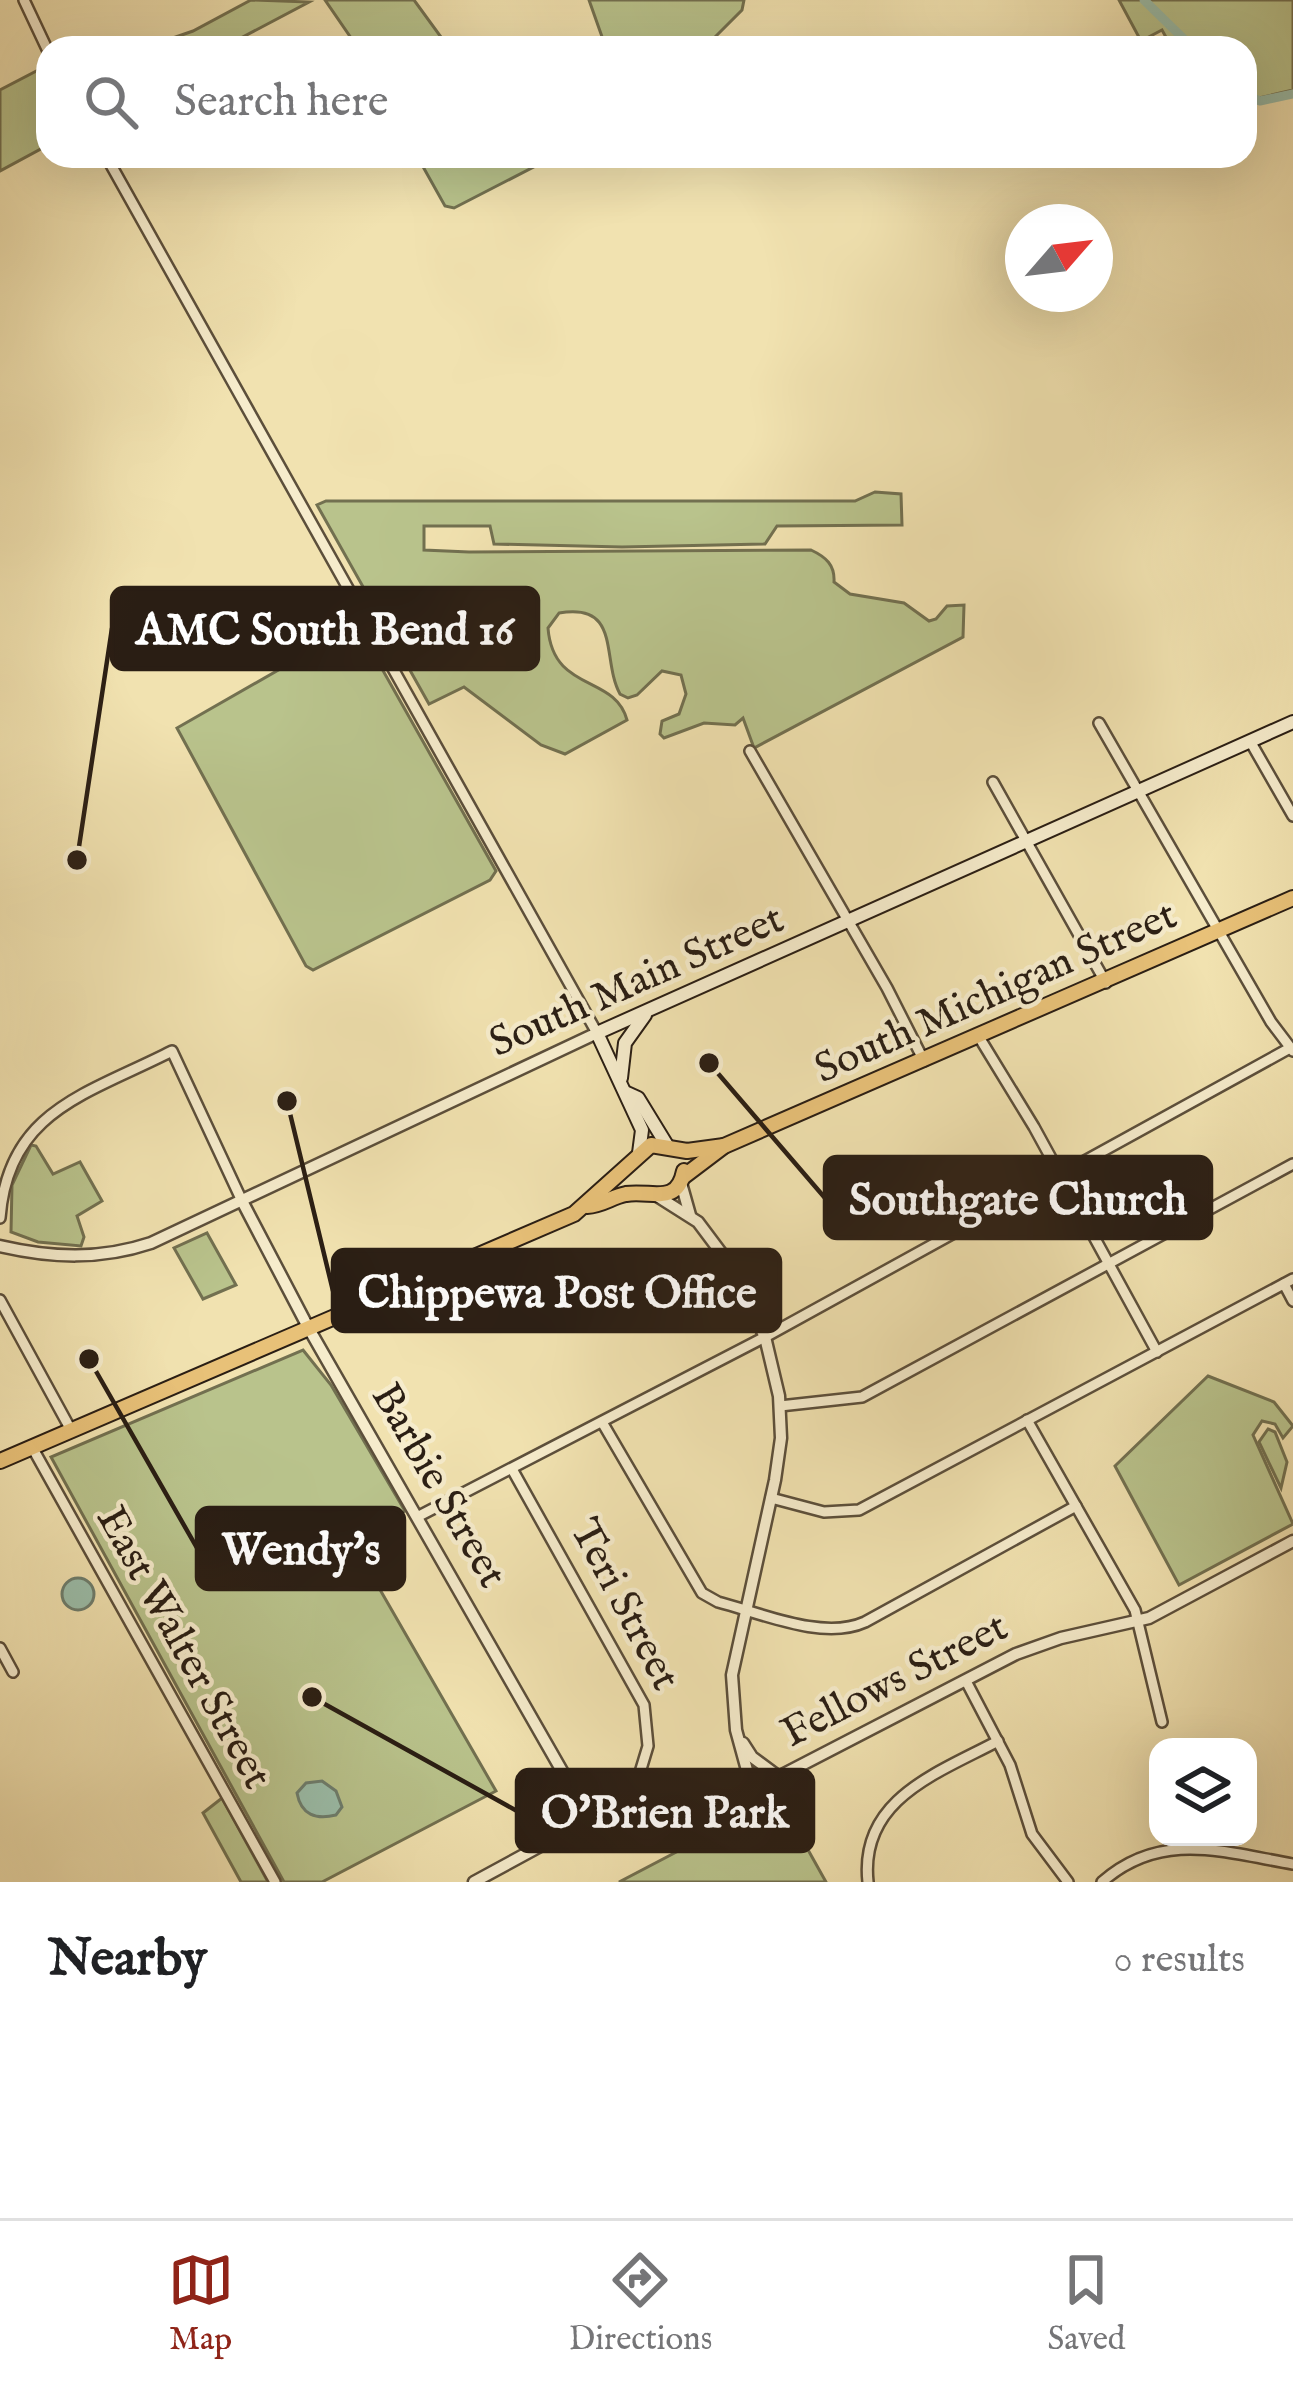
<!DOCTYPE html>
<style>
body{margin:0;font-family:"IM FELL English",serif;background:#f6f6f6;color:#202124}
.controls{position:absolute;right:36px;bottom:36px;display:grid;overflow:hidden;border-radius:24px;box-shadow:0 12px 48px #0002}
.controls button{width:108px;height:108px;display:grid;place-items:center;padding:0;border:0;border-bottom:3px solid #e0e0e0;background:#fff;color:#202124;font:60px sans-serif}
.compass{position:absolute;left:1005px;top:204px;width:108px;height:108px;border-radius:50%;background:#fff;box-shadow:0 12px 48px #0002;rotate:62deg}
.list{margin:0;padding:0;list-style:none}
h2{display:flex;justify-content:space-between;align-items:center;height:156px;margin:0;padding:0 48px;font-size:51px}
h2 small{font-size:39px;font-weight:400;color:#757577}
.icon{flex:none;width:66px;height:66px;fill:none;stroke:currentColor;stroke-width:2;stroke-linecap:round;stroke-linejoin:round}
.map{position:relative;flex:none;width:1293px;height:1882px;overflow:hidden}
.search{position:absolute;background:#fff;box-shadow:0 12px 48px #0002;left:36px;right:36px;top:36px;height:132px;display:flex;align-items:center;gap:30px;box-sizing:border-box;padding:0 42px;border-radius:36px;color:#757577;font-size:45px}
.sheet{height:336px;background:#fff}
nav{display:flex;justify-content:space-around;align-items:center;box-sizing:border-box;height:168px;border-top:3px solid #e0e0e0;background:#fff;font-size:33px;color:#757577}
nav a{display:grid;justify-items:center;gap:6px}
nav .on{color:#8f2418}
.map>svg:first-child{display:block}
.green{fill:#b9c38c;stroke:#727050;stroke-width:3}
.water{fill:#9bbeaa;stroke:#6e7e6e;stroke-width:3}
.lines{fill:none;stroke-linecap:round;stroke-linejoin:round}
.canal{stroke:#9bbeaa;stroke-width:9}
.minor-casing{stroke:#5c4f3b;stroke-width:14}
.tertiary-casing{stroke:#5c4f3b;stroke-width:15}
.secondary-casing{stroke:#2a1e14;stroke-width:16}
.primary-casing{stroke:#2a1e14;stroke-width:18}
.minor{stroke:#f6eccc;stroke-width:9}
.tertiary{stroke:#f6eccc;stroke-width:10}
.secondary{stroke:#f6eccc;stroke-width:12}
.primary{stroke:#e8c178;stroke-width:14}
.labels{text-anchor:middle;dominant-baseline:central;stroke-width:9;stroke-linejoin:round;paint-order:stroke}
.street-label{font-size:42px;fill:#2a1e14;stroke:#f6eccc}
.leader{fill:none;stroke:#2a1e14;stroke-width:4.5}
.callout-dot{fill:#2a1e14;stroke:#f6eccc;stroke-width:4.5}
.callout{fill:#2a1e14;stroke:#2a1e14;stroke-width:4.5}
.callout-label{font-size:45px;text-anchor:middle;font-weight:bold;fill:#fff}
</style>
<div class="map">
<svg width="1293" height="1882" viewBox="0 0 1293 1882">
<rect width="100%" height="100%" fill="#f1e2b0"/>
<filter id="stains"><feTurbulence type="fractalNoise" baseFrequency=".00167" numOctaves="4"/><feColorMatrix values="0 0 0 0 .2 0 0 0 0 .09 0 0 0 0 .02 0 0 0 .5 -.17"/></filter>
<radialGradient id="worn" r=".72"><stop offset=".6" stop-color="#630" stop-opacity="0"/><stop offset="1" stop-color="#630" stop-opacity=".3"/></radialGradient>
<!-- green -->
<g class="green">
<polygon points="251,0 309,2 222,48 144,48 193,31"/>
<polygon points="325,0 414,0 449,48 358,48"/>
<polygon points="589,0 744,0 742,10 704,48 606,48"/>
<polygon points="1119,0 1293,0 1293,90 1259,98 1245,93 1245,48 1172,48 1162,30 1141,41"/>
<polygon points="48,65 48,145 0,171 0,90"/>
<polygon points="417,156 555,156 454,208 445,206"/>
<path d="M 875,492 L 901,494 L 902,525 L 777,526 L 765,544 L 622,547 L 494,544 L 490,526 L 424,526 L 424,550 L 469,552 L 811,550 C 826,557 835,565 834,582 L 850,594 L 904,603 L 929,621 L 936,619 L 947,606 L 964,605 L 963,637 L 754,748 L 743,718 L 735,725 L 704,723 L 664,738 L 660,734 L 662,721 L 679,714 L 686,694 L 681,675 L 662,671 L 637,695 L 628,698 L 620,694 C 601,660 622,602 559,613 L 548,628 C 553,693 615,674 627,720 L 565,754 L 541,745 L 464,687 L 429,704 L 317,505 L 326,501 L 855,501 Z"/>
<polygon points="359,628 496,871 490,880 313,970 306,966 177,728 350,629"/>
<polygon points="31,1145 36,1146 53,1174 80,1162 102,1201 77,1216 84,1237 81,1246 38,1242 11,1232 12,1185"/>
<polygon points="207,1233 236,1285 203,1299 174,1248"/>
<polygon points="303,1350 331,1385 405,1511 352,1541 496,1791 322,1882 284,1882 51,1457"/>
<polygon points="1208,1376 1274,1402 1293,1426 1283,1438 1275,1424 1262,1421 1253,1435 1293,1524 1179,1585 1115,1466"/>
<polygon points="1268,1429 1275,1432 1287,1462 1281,1488 1259,1442"/>
<polygon points="774,1789 826,1882 619,1882 768,1804 764,1795"/>
<polygon points="222,1798 268,1882 241,1882 203,1813"/>
</g>
<!-- water -->
<g class="water">
<circle cx="78" cy="1594" r="16"/>
<path d="M 322,1781 L 336,1791 L 342,1807 L 336,1815 C 316,1820 301,1815 297,1793 L 306,1783 Z"/>
</g>
<g class="lines">
<!-- canal -->
<g class="canal">
<polyline points="1144,0 1193,48"/>
<polyline points="1245,95 1260,101 1293,94"/>
</g>
<defs>
<g id="minor">
<polyline points="24,0 48,51"/>
<polyline points="106,156 597,1033"/>
<polyline points="1099,723 1271,1022 1293,1051"/>
<polyline points="1250,741 1293,816"/>
<polyline points="750,751 887,988 924,1061"/>
<polyline points="993,782 1106,983"/>
<polyline points="979,1037 1034,1127 1157,1352"/>
<path d="M 0,1218 C 8,1110 88,1094 172,1051 L 242,1201"/>
<polyline points="1284,1284 1293,1301"/>
<polyline points="0,1300 71,1430"/>
<polyline points="780,1406 862,1397 1293,1164"/>
<polyline points="1027,1420 1135,1610 1162,1722"/>
<path d="M 602,1422 L 702,1593 L 718,1602 C 761,1613 823,1641 865,1622 L 1076,1506"/>
<polyline points="32,1447 275,1882"/>
<polyline points="512,1469 644,1705 648,1746 638,1779"/>
<polyline points="771,1498 824,1512 859,1510 1293,1279"/>
<polyline points="419,1516 765,1337 1290,1048"/>
<polyline points="0,1648 13,1672"/>
<polyline points="966,1681 1010,1765 1032,1834 1068,1882"/>
<path d="M 868,1882 C 859,1799 938,1773 998,1741"/>
<path d="M 1102,1882 C 1161,1830 1223,1852 1293,1864"/>
</g>
<g id="tertiary">
<polyline points="681,1183 690,1215"/>
<polyline points="657,1196 698,1222 731,1266 765,1337 779,1396 781,1438 775,1480 732,1675 736,1730 753,1792"/>
<polyline points="242,1201 308,1327 590,1820"/>
<path d="M 0,1246 C 52,1258 100,1260 151,1243 L 597,1033"/>
<polyline points="743,1743 752,1757 779,1777"/>
<polyline points="474,1882 612,1807 638,1779 687,1801 734,1800 1016,1654 1061,1638 1149,1618 1293,1541"/>
</g>
<g id="secondary">
<polyline points="621,1078 625,1043 645,1015"/>
<polyline points="627,1093 638,1098 668,1147"/>
<polyline points="639,1153 642,1130 597,1033 1293,722"/>
</g>
<g id="primary">
<polyline points="683,1177 724,1146 1293,898"/>
<path d="M 587,1206 C 603,1205 611,1197 626,1194 C 652,1190 677,1206 684,1171"/>
<polyline points="0,1461 574,1214 651,1145 687,1151 724,1146"/>
</g>
</defs>
<!-- minor casing -->
<use href="#minor" class="minor-casing"/>
<!-- tertiary casing -->
<use href="#tertiary" class="tertiary-casing"/>
<!-- secondary casing -->
<use href="#secondary" class="secondary-casing"/>
<!-- primary casing -->
<use href="#primary" class="primary-casing"/>
<!-- minor -->
<use href="#minor" class="minor"/>
<!-- tertiary -->
<use href="#tertiary" class="tertiary"/>
<!-- secondary -->
<use href="#secondary" class="secondary"/>
<!-- primary -->
<use href="#primary" class="primary"/>
</g>
<g class="labels">
<!-- street labels -->
<g class="street-label">
<text transform="translate(637 982) rotate(-24)">South Main Street</text>
<text transform="translate(996 993) rotate(-24)">South Michigan Street</text>
<text transform="translate(438 1486) rotate(60)">Barbie Street</text>
<text transform="translate(624 1605) rotate(62)">Teri Street</text>
<text transform="translate(183 1648) rotate(61)">East Walter Street</text>
<text transform="translate(895 1681) rotate(-27)">Fellows Street</text>
</g>
</g>
<!-- callouts -->
<path class="leader" d="M77 860L112 628M709 1063L825 1198M287 1101L333 1291M89 1359L197 1548M312 1697L517 1811"/>
<g class="callout-dot">
<circle cx="77" cy="860" r="12"/>
<circle cx="709" cy="1063" r="12"/>
<circle cx="287" cy="1101" r="12"/>
<circle cx="89" cy="1359" r="12"/>
<circle cx="312" cy="1697" r="12"/>
</g>
<g class="callout">
<rect x="112" y="588" width="426" height="81" rx="12"/>
<rect x="825" y="1157" width="386" height="81" rx="12"/>
<rect x="333" y="1250" width="447" height="81" rx="12"/>
<rect x="197" y="1508" width="207" height="81" rx="12"/>
<rect x="517" y="1770" width="296" height="81" rx="12"/>
</g>
<g class="callout-label">
<text x="325" y="644">AMC South Bend 16</text>
<text x="1018" y="1214">Southgate Church</text>
<text x="557" y="1307">Chippewa Post Office</text>
<text x="301" y="1564">Wendy's</text>
<text x="665" y="1827">O'Brien Park</text>
</g>
<rect width="100%" height="100%" filter="url(#stains)"/>
<rect width="100%" height="100%" fill="url(#worn)"/>
</svg>
<div class="controls">
<button><svg class="icon" aria-label="layers" viewBox="0 0 24 24"><path d="M12 4l9 5-9 5-9-5zM3 14l9 5 9-5"/></svg></button>
</div>
<svg class="compass" viewBox="-18 -18 36 36"><path d="M0-13l5 13h-10z" fill="#e53935"/><path d="M0 13l5-13h-10z" fill="#757577"/></svg>
<div class="search"><svg class="icon" aria-label="search" viewBox="0 0 24 24"><circle cx="10" cy="10" r="6"/><path d="M15 15l6 6"/></svg>Search here</div>
</div>
<section class="sheet">
<h2>Nearby<small>0 results</small></h2>
<ul class="list">
</ul>
</section>
<nav>
<a class="on"><svg class="icon" aria-label="map" viewBox="0 0 24 24"><path d="M3 6l6-2 6 2 6-2v14l-6 2-6-2-6 2zM9 4v14M15 6v14"/></svg>Map</a>
<a><svg class="icon" aria-label="directions" viewBox="0 0 24 24"><path d="M12 3l9 9-9 9-9-9zM9 14v-3h6M13 9l2 2-2 2"/></svg>Directions</a>
<a><svg class="icon" aria-label="saved" viewBox="0 0 24 24"><path d="M7 4h10v16l-5-4-5 4z"/></svg>Saved</a>
</nav>
